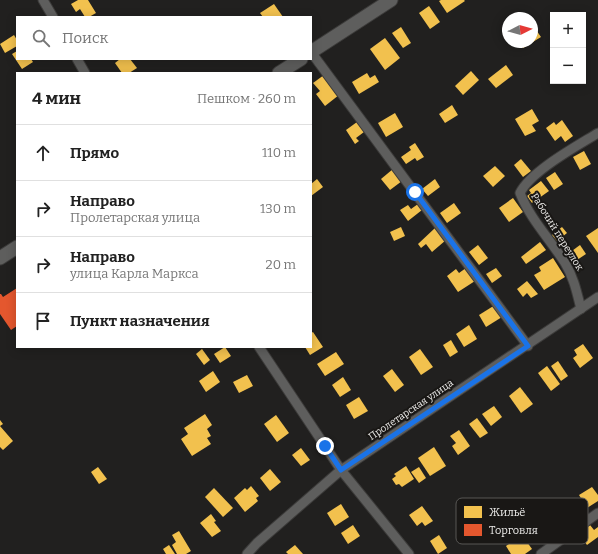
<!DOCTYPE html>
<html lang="ru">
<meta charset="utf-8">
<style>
body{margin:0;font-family:Bitter,serif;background:#f6f6f6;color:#222}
.controls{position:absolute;right:12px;top:12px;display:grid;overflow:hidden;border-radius:0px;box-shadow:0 2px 10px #0003}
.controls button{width:36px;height:36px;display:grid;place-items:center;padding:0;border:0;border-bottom:1px solid #e0e0e0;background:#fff;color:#222;font:20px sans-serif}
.compass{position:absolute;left:502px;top:12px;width:36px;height:36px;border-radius:50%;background:#fff;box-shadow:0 2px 10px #0003;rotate:84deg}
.stop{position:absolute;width:12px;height:12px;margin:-9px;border:3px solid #1a73e8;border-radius:50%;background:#fff}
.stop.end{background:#1a73e8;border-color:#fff;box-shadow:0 1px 4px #0008}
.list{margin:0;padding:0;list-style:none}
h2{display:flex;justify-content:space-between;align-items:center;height:52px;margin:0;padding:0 16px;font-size:17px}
h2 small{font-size:13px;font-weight:400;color:#767676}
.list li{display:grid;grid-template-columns:26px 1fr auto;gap:12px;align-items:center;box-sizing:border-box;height:56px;padding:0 16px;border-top:1px solid #e0e0e0}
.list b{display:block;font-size:15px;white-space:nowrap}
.list p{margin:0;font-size:13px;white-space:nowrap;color:#767676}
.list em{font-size:13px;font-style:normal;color:#767676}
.icon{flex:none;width:22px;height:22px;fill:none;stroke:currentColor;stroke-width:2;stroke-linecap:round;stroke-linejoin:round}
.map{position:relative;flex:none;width:598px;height:554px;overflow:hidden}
.search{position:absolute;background:#fff;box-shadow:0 2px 10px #0003;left:16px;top:16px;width:296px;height:44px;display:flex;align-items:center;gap:10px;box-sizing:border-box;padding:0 14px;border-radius:0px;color:#767676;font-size:15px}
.panel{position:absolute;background:#fff;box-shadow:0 2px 10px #0003;left:16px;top:72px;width:296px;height:276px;border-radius:0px}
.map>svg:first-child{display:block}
.homes{fill:#f2c14e}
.shops{fill:#e4572e}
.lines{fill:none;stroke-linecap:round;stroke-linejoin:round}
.minor-casing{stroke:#3c3b3a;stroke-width:11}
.secondary-casing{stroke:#3c3b3a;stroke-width:15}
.minor{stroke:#5e5e5d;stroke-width:9}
.secondary{stroke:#5e5e5d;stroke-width:13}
.route{stroke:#1a73e8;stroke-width:5}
.labels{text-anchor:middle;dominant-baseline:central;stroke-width:4;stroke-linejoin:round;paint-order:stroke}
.street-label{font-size:10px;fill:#ecebe9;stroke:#191715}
.key{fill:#191715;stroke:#585755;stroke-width:1}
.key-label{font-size:11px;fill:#ecebe9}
</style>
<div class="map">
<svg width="598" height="554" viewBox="0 0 598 554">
<rect width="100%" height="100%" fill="#21201f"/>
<!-- homes -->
<g class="homes">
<polygon points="78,0 88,0 96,13 89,17 85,17 80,9 76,12 71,4"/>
<polygon points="441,0 464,0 465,1 447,13 439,1"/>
<polygon points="274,4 283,17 263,17 260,13"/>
<polygon points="429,6 440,22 430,29 419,13"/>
<polygon points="532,24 541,37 523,48 520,42 532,42"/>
<polygon points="401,27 411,43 403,48 392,33"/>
<polygon points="14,35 17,40 17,46 5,53 0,44"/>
<polygon points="385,38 400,58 385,70 370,49"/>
<polygon points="17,51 17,59 31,59 33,62 22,69 12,54"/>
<polygon points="120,59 130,59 137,68 129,73 122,73 115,63"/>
<polygon points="506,65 513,75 496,88 488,79"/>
<polygon points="471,71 479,80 463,95 455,86"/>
<polygon points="367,73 370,78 375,75 379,82 359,94 352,82"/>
<polygon points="324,75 339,95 325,106 316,94 320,91 313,83"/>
<polygon points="452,105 458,115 445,123 439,114"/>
<polygon points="532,109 539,121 532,125 536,131 525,136 515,119"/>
<polygon points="395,113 403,127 386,137 378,123"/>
<polygon points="562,120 573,136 565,142 561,136 555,141 546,128 554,122 556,125"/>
<polygon points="357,122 364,132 356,138 359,141 355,144 346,130"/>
<polygon points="415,143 424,157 417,161 415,158 406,164 401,157 411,150 409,147"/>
<polygon points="584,151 591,164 580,170 573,157"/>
<polygon points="521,159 531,171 523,177 514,165"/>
<polygon points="495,166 505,176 493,187 483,176"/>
<polygon points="393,169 402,181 390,190 381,179"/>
<polygon points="555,172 563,184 554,190 546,178"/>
<polygon points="317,179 323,187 311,196 311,184"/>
<polygon points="435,179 440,187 428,196 422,189"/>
<polygon points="541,181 549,191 532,203 527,196 531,193 529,190"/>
<polygon points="513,198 523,212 509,222 499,208"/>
<polygon points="454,203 461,213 447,223 440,213"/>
<polygon points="418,204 422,210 408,221 400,210 408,205 411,209"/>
<polygon points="401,227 405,236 394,241 390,232"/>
<polygon points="562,227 567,233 557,241 552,235"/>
<polygon points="435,228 446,240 432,252 426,244 421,248 418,244"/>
<polygon points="598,228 598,253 586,236"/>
<polygon points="540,242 546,250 526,264 521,257"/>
<polygon points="478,245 488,258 479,265 469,252"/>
<polygon points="580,245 586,254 571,264 565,256"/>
<polygon points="553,258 565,277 544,290 534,275 541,271 539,267"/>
<polygon points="466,268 475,281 458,292 447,276 456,269 459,273"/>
<polygon points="496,268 502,276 492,283 486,274"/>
<polygon points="527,281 538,294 531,298 527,293 523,297 517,289"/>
<polygon points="495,305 502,317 486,327 479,315"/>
<polygon points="469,325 477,339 464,347 456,334"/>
<polygon points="313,332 323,347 310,355 305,347 311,347 311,333"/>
<polygon points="451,340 458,352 450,357 443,345"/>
<polygon points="583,344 593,358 580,368 573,358 577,355 574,350"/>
<polygon points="225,347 231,356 220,363 214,354"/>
<polygon points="202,349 210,360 204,365 196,354"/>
<polygon points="420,349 433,367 421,375 409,357"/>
<polygon points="336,352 344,364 325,376 317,364"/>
<polygon points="558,361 568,376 561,381 551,366"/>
<polygon points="547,366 560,384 551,391 538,373"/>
<polygon points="392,369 404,385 395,392 383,376"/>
<polygon points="213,371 220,382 206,392 199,381"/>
<polygon points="247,375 253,386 239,393 233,382"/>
<polygon points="343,377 351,390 340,397 332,385"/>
<polygon points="520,387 533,404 521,413 509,396"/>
<polygon points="359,397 368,411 354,419 346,405"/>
<polygon points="494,406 502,417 491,426 482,414"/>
<polygon points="205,414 212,425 207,429 211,436 207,438 211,444 192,456 181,439 188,434 184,428"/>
<polygon points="276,415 289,433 277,442 264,424"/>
<polygon points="477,418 488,433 480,438 469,424"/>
<polygon points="0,420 3,424 0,426 13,441 3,450 0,447"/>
<polygon points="459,430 470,446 458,455 452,446 456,443 450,436"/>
<polygon points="434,447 446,466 430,476 418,458"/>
<polygon points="301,448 310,460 301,466 292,455"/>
<polygon points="406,466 414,479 402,487 399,484 396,485 392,479 396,476 394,474"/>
<polygon points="98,467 107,479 99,484 91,472"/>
<polygon points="419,467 426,478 419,483 411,472"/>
<polygon points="270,469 281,482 270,491 260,478"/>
<polygon points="251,486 259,496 256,498 258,501 245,512 234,498 245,488 247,490"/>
<polygon points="592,487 598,495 598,501 587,508 579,495"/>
<polygon points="214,488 233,508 223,517 205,497"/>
<polygon points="341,504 349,517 335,526 327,513"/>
<polygon points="422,506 433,521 425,526 422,522 417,526 409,515"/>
<polygon points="211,514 216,521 214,522 221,531 212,537 200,523"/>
<polygon points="353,525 360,536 348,544 341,533"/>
<polygon points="590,525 594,530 598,527 598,537 587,545 579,534"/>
<polygon points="179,531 191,551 186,554 177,554 172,545 176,542 172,535"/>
<polygon points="439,535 447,548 438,554 430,541"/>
<polygon points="522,535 532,549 525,554 511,554 506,546"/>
<polygon points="169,545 175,554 166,554 163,549"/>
<polygon points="295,545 303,554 288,554 286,552"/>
</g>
<!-- shops -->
<polygon class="shops" points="17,288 17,326 11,330 0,314 0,294 1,294 3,297"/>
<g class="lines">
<defs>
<g id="minor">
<polyline points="43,0 53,17"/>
<polyline points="311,52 528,346"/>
<polyline points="77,59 85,73"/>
<path d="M 581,309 C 577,293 574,278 565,263 C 550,239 530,219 520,193 C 531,171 577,146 598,133"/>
<polyline points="259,347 341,470 409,554"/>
<polyline points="247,554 257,543 341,470 598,297"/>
<polyline points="541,554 598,513"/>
</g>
<g id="secondary">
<polyline points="311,52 391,0"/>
<polyline points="279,73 301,59"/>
<polyline points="0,258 17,247"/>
</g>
</defs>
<!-- minor casing -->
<use href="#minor" class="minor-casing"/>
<!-- secondary casing -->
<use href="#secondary" class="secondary-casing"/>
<!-- minor -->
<use href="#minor" class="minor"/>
<!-- secondary -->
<use href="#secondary" class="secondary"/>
</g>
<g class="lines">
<!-- route -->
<polyline class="route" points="325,446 341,470 528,346 415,192"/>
</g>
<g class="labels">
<!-- street labels -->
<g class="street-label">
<text transform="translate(557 232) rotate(58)">Рабочий переулок</text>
<text transform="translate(411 410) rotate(-34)">Пролетарская улица</text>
</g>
</g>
<!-- legend -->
<rect x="456" y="498" width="132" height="46" rx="6" class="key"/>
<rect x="464" y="506" width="18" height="12" fill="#f2c14e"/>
<rect x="464" y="524" width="18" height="12" fill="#e4572e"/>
<g class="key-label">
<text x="489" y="516">Жильё</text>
<text x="489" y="534">Торговля</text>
</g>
</svg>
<div class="controls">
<button>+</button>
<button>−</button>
</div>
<svg class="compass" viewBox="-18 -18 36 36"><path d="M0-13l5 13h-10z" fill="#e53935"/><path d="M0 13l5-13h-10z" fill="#767676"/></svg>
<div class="stop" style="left:415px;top:192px"></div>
<div class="stop end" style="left:325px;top:446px"></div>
<div class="search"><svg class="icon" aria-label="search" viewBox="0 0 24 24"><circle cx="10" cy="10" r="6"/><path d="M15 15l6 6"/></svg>Поиск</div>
<section class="panel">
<h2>4 мин<small>Пешком · 260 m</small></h2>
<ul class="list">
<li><svg class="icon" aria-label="ahead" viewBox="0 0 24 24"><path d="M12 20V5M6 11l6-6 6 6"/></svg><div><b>Прямо</b></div><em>110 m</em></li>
<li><svg class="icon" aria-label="right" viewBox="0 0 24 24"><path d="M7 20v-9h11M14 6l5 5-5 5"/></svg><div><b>Направо</b><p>Пролетарская улица</p></div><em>130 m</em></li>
<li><svg class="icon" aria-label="right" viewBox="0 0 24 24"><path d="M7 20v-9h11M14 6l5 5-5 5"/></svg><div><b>Направо</b><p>улица Карла Маркса</p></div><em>20 m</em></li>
<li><svg class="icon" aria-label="arrive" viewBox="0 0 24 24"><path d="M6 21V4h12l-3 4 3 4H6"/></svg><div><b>Пункт назначения</b></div></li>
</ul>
</section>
</div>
